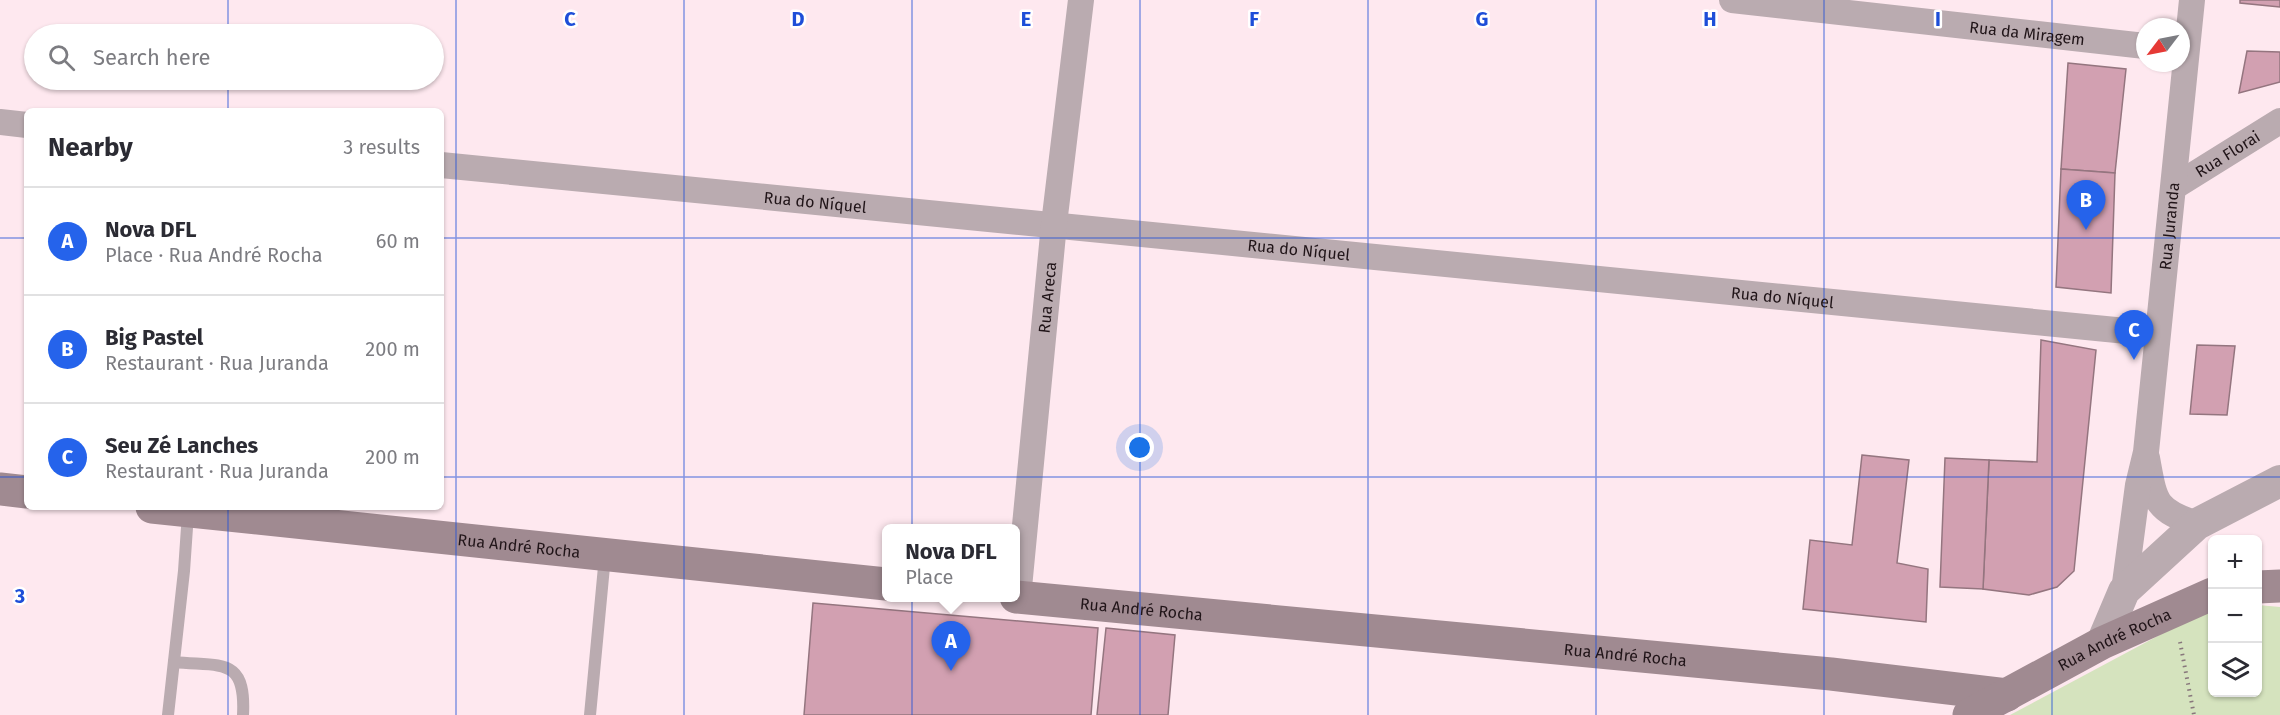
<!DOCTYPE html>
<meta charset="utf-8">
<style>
body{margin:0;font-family:"Fira Sans",sans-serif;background:#f2f2f3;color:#2b2b33}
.controls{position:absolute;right:18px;bottom:18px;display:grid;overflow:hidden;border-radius:9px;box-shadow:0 2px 4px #0004}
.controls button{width:54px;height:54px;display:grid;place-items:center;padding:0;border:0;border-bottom:2px solid #e1e1e2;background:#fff;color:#2b2b33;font:30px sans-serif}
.compass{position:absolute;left:2136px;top:18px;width:54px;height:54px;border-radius:50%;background:#fff;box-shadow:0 2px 4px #0004;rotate:238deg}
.you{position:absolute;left:1140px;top:448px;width:21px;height:21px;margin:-15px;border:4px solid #fff;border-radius:50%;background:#1a73e8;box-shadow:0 0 0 9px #1a73e833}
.badge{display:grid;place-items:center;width:39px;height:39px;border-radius:50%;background:#2563eb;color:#fff;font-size:20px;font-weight:700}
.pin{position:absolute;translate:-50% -50px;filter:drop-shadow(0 2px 3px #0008)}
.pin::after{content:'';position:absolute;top:32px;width:21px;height:18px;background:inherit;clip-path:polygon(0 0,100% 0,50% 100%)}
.popup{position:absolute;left:882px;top:524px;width:138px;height:78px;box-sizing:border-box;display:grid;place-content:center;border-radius:9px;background:#fff;filter:drop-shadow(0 2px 4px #0005);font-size:20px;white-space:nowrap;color:#7c7c81}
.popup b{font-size:22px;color:#2b2b33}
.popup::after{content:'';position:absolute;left:50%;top:100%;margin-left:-12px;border:12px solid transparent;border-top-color:#fff}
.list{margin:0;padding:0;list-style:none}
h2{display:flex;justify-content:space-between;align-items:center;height:78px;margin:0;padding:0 24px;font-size:26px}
h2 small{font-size:20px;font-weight:400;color:#7c7c81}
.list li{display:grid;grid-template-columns:39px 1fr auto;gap:18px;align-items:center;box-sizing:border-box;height:108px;padding:0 24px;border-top:2px solid #e1e1e2}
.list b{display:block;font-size:22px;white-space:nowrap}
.list p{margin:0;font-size:20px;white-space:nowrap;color:#7c7c81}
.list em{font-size:20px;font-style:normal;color:#7c7c81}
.icon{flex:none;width:33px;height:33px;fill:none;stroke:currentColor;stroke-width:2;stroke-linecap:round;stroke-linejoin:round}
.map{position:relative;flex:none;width:2280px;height:715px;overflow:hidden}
.search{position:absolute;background:#fff;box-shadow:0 2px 4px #0004;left:24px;top:24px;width:420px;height:66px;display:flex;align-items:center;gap:15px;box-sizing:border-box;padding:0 21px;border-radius:33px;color:#7c7c81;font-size:22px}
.panel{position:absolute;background:#fff;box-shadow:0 2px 4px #0004;left:24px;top:108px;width:420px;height:402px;border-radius:9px}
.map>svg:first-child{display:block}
.green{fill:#d5e3be}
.building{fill:#d2a0b1;stroke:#94757f;stroke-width:1.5}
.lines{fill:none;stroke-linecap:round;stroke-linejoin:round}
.path{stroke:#88777c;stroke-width:4;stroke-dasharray:1.5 4.5;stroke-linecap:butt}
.service{stroke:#baabb0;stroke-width:12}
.minor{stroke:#baabb0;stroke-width:26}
.tertiary{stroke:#baabb0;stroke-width:32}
.secondary{stroke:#a08a91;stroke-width:33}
.grid{fill:none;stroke:#1d4ed8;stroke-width:1.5;stroke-opacity:0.55}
.labels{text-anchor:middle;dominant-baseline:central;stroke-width:5;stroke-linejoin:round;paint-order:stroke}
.street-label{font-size:16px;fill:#201418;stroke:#fff}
.grid-label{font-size:20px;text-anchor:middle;font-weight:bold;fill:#1d4ed8;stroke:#fff;stroke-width:5;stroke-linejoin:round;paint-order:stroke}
</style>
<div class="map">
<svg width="2280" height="715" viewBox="0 0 2280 715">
<rect width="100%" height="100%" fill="#fee8ef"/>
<!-- green -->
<polygon class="green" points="2258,605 2280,607 2280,715 2010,715 2212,607 2212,692 2258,692"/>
<!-- building -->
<g class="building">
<polygon points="2240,0 2280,0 2280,7 2240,3"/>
<polygon points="2247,51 2280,52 2280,82 2239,93"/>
<polygon points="2068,63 2126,69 2115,173 2061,169"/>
<polygon points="2061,169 2115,173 2111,293 2056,287"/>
<polygon points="2041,340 2096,350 2074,571 2057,587 2029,595 1983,589 1989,460 2037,462"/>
<polygon points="2197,345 2235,346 2227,415 2190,414"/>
<polygon points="1862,455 1909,460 1897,563 1928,569 1926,622 1803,609 1810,540 1852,545"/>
<polygon points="1945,458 1989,460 1983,589 1940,587"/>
<polygon points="813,603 1098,628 1091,715 804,715"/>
<polygon points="1106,628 1175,635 1168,715 1097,715"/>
</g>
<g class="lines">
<!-- path -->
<polyline class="path" points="2180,642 2194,715"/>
<!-- service -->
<g class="service">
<path d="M 174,662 C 221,667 246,656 243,715"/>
<polyline points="168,715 184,571 188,513"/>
<polyline points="590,715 605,556"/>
</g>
<!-- minor -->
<g class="minor">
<path id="s1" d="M 1732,0 L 2145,46"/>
<polyline points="0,122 27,125"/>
<path id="s2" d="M 441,165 L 2157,334"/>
<path id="s3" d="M 2174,187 L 2280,121"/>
<path d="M 2147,458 C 2155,501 2154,510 2197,524"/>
<path id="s4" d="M 2124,591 L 2138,485 L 2146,452 L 2192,0"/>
<path id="s5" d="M 1018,598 L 1054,224 L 1081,0"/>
</g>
<!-- tertiary -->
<polyline class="tertiary" points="2102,643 2124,591 2197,524 2280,481"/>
<!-- secondary -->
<g class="secondary">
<polyline points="0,489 27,492"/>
<path id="s6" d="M 152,507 L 886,584"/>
<polyline points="2258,587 2280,586"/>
<path id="s7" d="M 1016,597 L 1831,674 L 2007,695"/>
<path id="s8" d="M 1969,715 L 2102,643 L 2212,594"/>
</g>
</g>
<!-- grid -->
<path class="grid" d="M 228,0 L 228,34M 456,0 L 456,715M 684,0 L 684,715M 912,0 L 912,715M 1140,0 L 1140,715M 1368,0 L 1368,715M 1596,0 L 1596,715M 1824,0 L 1824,715M 2052,0 L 2052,715M 228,80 L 228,111M 0,238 L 27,238M 441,238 L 2280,238M 0,477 L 27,477M 441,477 L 2280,477M 228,507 L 228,715"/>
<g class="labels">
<!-- street labels -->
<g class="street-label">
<text stroke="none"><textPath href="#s1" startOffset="297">Rua da Miragem</textPath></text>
<text stroke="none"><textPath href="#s3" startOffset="63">Rua Florai</textPath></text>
<text stroke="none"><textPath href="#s2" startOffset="376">Rua do Níquel</textPath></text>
<text stroke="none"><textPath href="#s4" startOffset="368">Rua Juranda</textPath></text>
<text stroke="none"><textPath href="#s2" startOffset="862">Rua do Níquel</textPath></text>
<text stroke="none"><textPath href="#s5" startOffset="302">Rua Areca</textPath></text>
<text stroke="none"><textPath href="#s2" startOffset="1348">Rua do Níquel</textPath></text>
<text stroke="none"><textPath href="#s6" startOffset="369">Rua André Rocha</textPath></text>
<text stroke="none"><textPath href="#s7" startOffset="126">Rua André Rocha</textPath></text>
<text stroke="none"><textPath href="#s8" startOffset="164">Rua André Rocha</textPath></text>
<text stroke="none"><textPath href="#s7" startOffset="612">Rua André Rocha</textPath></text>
</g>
</g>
<g class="grid-label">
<text x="570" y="26">C</text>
<text x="798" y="26">D</text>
<text x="1026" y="26">E</text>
<text x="1254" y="26">F</text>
<text x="1482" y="26">G</text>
<text x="1710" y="26">H</text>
<text x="1938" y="26">I</text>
<text x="20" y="603">3</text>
</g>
</svg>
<div class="controls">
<button>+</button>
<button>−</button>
<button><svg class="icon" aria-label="layers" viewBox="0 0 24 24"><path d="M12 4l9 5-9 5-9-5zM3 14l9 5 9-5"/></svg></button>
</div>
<svg class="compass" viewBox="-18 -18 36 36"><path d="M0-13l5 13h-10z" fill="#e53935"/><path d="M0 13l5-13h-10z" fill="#7c7c81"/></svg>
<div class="you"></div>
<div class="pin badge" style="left:951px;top:671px">A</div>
<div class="popup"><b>Nova DFL</b>Place</div>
<div class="pin badge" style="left:2086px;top:230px">B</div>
<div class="pin badge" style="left:2134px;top:360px">C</div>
<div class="search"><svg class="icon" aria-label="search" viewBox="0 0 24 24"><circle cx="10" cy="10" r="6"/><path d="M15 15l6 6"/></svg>Search here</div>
<section class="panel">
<h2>Nearby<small>3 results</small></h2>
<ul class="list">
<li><span class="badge">A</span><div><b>Nova DFL</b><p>Place · Rua André Rocha</p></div><em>60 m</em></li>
<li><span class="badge">B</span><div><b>Big Pastel</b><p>Restaurant · Rua Juranda</p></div><em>200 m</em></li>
<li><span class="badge">C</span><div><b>Seu Zé Lanches</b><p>Restaurant · Rua Juranda</p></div><em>200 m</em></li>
</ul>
</section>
</div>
